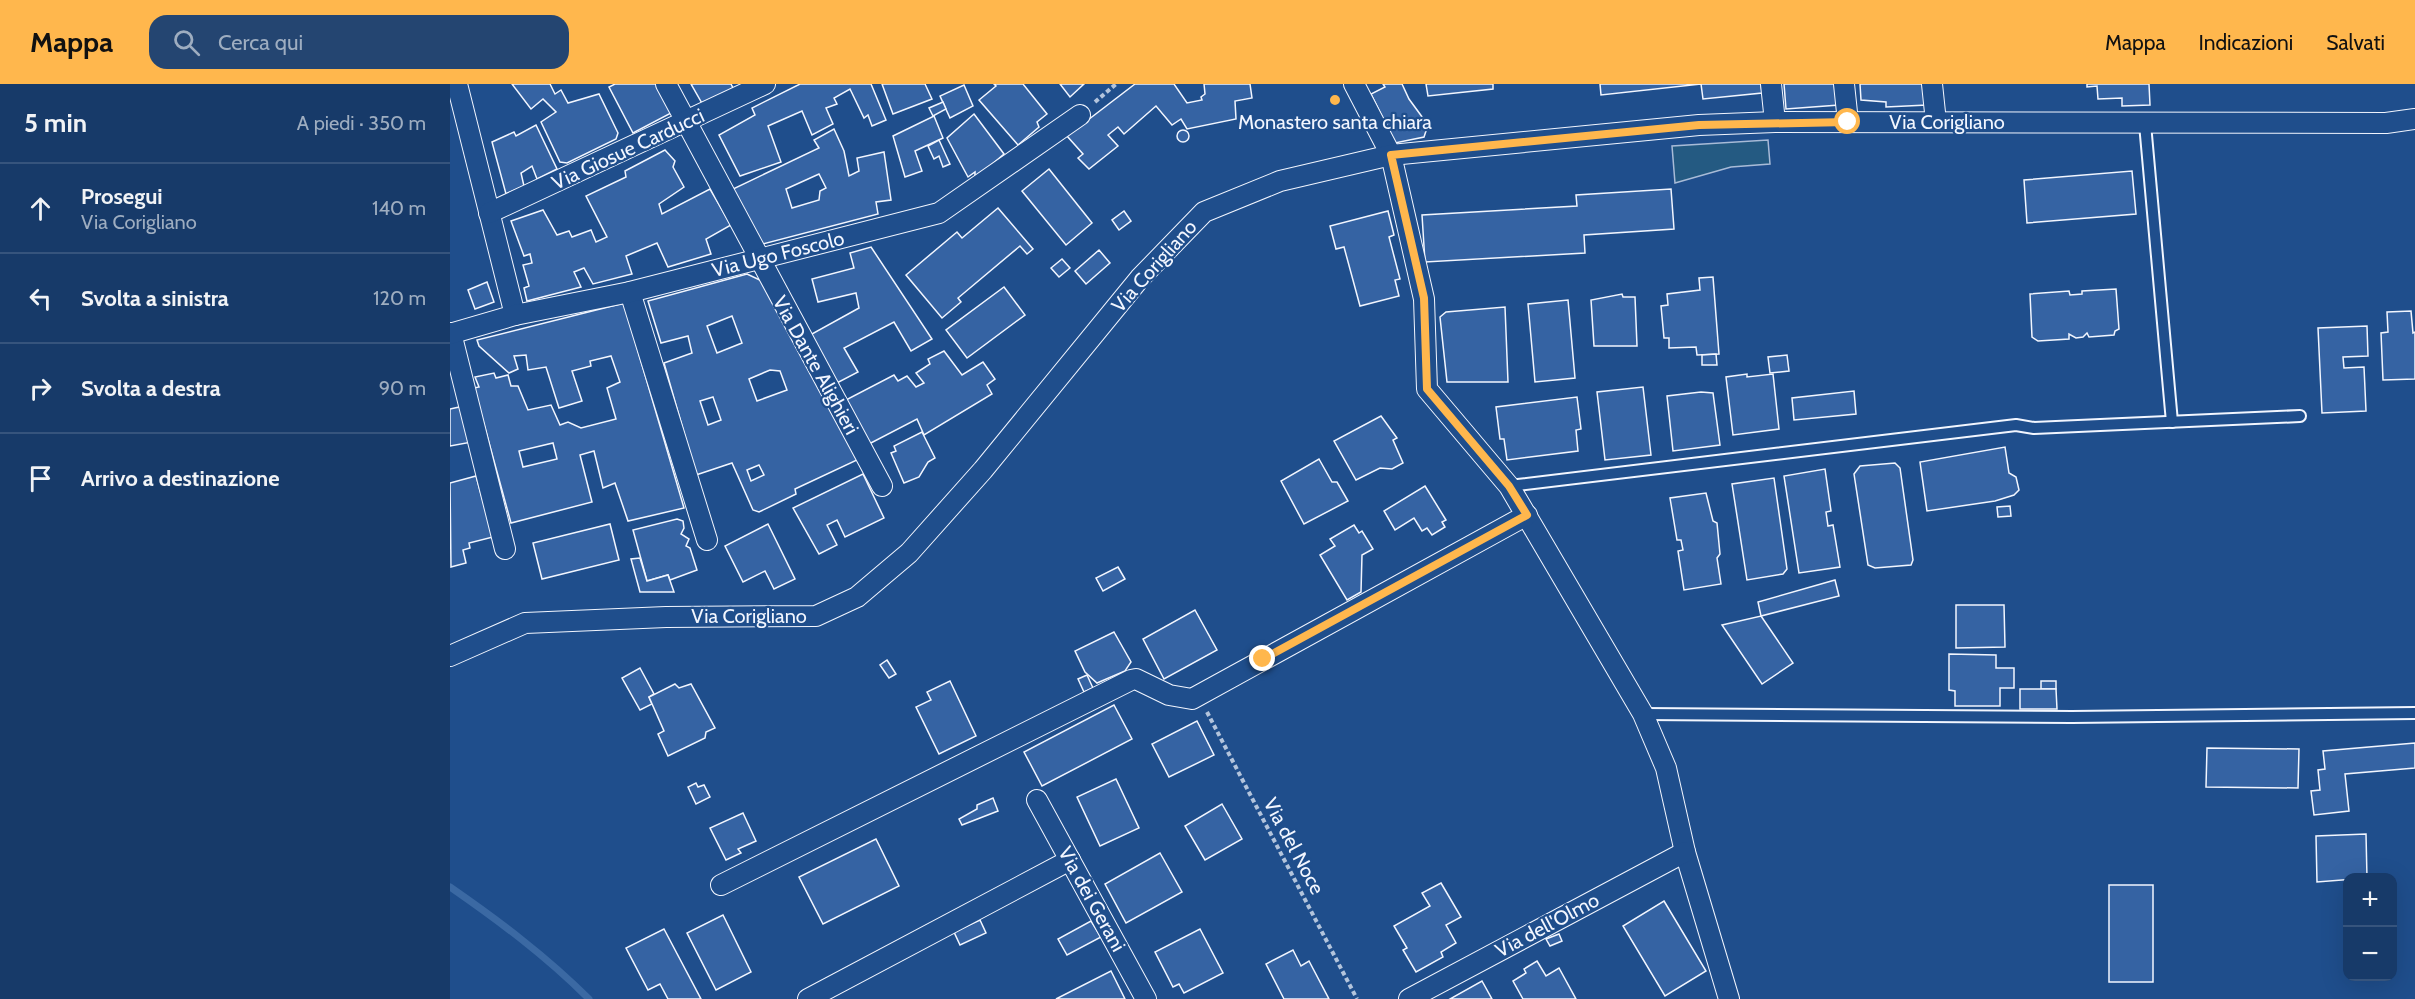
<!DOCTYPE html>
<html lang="it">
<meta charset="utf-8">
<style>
body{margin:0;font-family:Cabin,sans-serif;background:#244571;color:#f1f3f6}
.controls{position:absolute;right:18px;bottom:18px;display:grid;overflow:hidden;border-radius:12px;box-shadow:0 6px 24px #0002}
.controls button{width:54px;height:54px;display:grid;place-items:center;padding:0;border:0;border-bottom:2px solid #36547d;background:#173a69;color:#f1f3f6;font:30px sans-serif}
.stop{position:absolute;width:18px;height:18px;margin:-14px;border:4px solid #ffb74d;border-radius:50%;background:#fff}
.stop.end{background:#ffb74d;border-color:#fff;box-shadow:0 2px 6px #0008}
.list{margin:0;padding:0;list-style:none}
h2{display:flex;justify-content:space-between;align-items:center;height:78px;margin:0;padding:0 24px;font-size:26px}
h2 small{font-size:20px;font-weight:400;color:#9eadc0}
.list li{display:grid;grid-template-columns:39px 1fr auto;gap:18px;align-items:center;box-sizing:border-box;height:90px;padding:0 24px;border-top:2px solid #36547d}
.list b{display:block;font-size:22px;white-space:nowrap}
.list p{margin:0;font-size:20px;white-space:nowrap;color:#9eadc0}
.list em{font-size:20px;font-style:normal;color:#9eadc0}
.icon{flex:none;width:33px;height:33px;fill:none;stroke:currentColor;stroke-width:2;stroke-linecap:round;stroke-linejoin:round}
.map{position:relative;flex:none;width:1965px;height:915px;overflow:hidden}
header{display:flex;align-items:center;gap:36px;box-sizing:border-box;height:84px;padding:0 30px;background:#ffb74d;color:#111}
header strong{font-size:28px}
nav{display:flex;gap:33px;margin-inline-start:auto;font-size:21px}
.search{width:420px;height:54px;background:#244571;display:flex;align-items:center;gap:15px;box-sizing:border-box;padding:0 21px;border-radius:18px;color:#9eadc0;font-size:22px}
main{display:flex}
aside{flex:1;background:#173a69}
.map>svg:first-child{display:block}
.green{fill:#245a82;stroke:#a8bbd7;stroke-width:1.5}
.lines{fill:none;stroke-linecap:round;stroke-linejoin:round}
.stream{stroke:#3b69a3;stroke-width:7}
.building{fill:#3563a3;stroke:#f2f6ff;stroke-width:1.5;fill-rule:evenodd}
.service-casing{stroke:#f2f6ff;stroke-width:14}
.minor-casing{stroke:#f2f6ff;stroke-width:22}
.path{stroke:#b3c4dc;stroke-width:4;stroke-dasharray:4.5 3;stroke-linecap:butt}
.service{stroke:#1f4e8c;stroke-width:10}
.minor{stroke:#1f4e8c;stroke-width:20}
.route{stroke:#ffb74d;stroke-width:8}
.poi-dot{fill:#ffb74d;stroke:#1f4e8c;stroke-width:2}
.labels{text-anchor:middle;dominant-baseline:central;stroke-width:4.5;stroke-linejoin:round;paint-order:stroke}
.poi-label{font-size:20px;fill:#f2f6ff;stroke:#1f4e8c}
.street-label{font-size:20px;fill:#f2f6ff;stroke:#1f4e8c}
</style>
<header>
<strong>Mappa</strong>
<div class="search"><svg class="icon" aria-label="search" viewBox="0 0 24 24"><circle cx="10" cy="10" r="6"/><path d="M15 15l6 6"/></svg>Cerca qui</div>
<nav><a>Mappa</a><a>Indicazioni</a><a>Salvati</a></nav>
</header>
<main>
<aside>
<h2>5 min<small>A piedi · 350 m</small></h2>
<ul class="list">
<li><svg class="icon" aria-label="ahead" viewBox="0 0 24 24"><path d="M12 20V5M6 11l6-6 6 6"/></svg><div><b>Prosegui</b><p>Via Corigliano</p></div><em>140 m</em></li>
<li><svg class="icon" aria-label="left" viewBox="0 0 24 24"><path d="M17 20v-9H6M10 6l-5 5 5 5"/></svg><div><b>Svolta a sinistra</b></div><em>120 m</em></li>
<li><svg class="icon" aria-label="right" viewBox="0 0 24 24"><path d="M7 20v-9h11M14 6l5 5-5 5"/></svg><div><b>Svolta a destra</b></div><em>90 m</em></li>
<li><svg class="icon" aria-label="arrive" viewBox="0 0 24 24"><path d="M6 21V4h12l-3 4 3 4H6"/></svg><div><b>Arrivo a destinazione</b></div></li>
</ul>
</aside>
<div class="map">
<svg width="1965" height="915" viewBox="0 0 1965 915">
<rect width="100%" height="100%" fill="#1f4e8c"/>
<!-- green -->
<polygon class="green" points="1318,56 1320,80 1281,83 1225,99 1222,62"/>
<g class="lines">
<!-- stream -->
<path class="stream" d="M 0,803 C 49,837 96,872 139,915"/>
</g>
<!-- building -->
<g class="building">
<polygon points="62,0 100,0 105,10 111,6 118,19 149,10 168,49 166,55 117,79 110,78 91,38 106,28 93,15 81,25"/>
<polygon points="165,0 208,0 223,28 183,49 159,3"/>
<polygon points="241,0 281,0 283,4 253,21"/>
<polygon points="350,0 421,0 436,36 422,42 418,31 414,34 400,5 384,14 387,20 376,24 383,40 362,51 352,27 318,42 331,78 290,92 269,51 305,31 302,24"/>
<polygon points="432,0 475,0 482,15 443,30"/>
<polygon points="544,0 573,0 597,30 587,38 589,43 568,61 529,16 546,2"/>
<polygon points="610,0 634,0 620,13"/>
<polygon points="685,0 724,0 737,19 752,16 751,13 755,10 754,0 800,0 802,14 785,17 786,35 737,45 731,35 722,41 706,22 674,50 668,43 658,51 668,62 639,85 628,74 633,70 617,52"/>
<polygon points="933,0 952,0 959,15 978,41 974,53 945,59 921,10 935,3"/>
<polygon points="976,0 1043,0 1043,5 978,12"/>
<polygon points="1150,0 1311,0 1312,9 1253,15 1251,0 1151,11"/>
<polygon points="1334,0 1388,0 1389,21 1336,25"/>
<polygon points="1410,0 1476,0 1477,21 1436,23 1436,18 1411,16"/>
<polygon points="1637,0 1699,0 1700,21 1672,22 1672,14 1648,15 1647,2 1637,3"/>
<polygon points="514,1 523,22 500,34 490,12"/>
<polygon points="493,18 496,25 483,32 479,24"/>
<polygon points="524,30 554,70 525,95 525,88 518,93 497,54"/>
<polygon points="484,32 493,54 465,67 472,87 455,93 443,52"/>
<polygon points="86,41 107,85 87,95 82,82 71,89 74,102 56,110 42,58 64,48 66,52"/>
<path d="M 384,45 L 394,67 L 399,92 L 409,87 L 407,74 L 434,68 L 441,116 L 426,118 L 428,130 L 313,160 L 283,105 L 369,64 L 364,56 ZM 369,90 L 376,104 L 370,107 L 369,116 L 342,124 L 336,105 Z"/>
<circle cx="733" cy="52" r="6"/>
<polygon points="489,56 500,80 493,83 489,72 484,75 478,62"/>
<polygon points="215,66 225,77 223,83 234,103 209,120 212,130 260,105 281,141 256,155 261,170 218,183 207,159 176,172 182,190 143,200 134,184 124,188 131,203 77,217 74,204 79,202 73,181 82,179 80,170 74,172 61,137 93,126 107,151 119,147 122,153 141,146 146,158 157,153 136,112 176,93 175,87"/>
<polygon points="599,85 642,139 616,161 572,107"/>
<polygon points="1682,87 1686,130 1577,139 1574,96"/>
<polygon points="1221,105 1224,145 1134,151 1135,169 975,178 972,131 1127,122 1126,111"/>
<polygon points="548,124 583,165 577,170 570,162 508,214 511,218 492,234 456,191 507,148 512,154"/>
<polygon points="674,127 681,137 669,146 662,136"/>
<polygon points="938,127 944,151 939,153 950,195 945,196 949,212 910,222 894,163 886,165 880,142"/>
<polygon points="421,163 482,255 461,267 444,238 394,264 408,288 385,300 360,251 409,224 406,209 368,218 362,195 404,184 400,169"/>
<polygon points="649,166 660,179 636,200 625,187"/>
<polygon points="612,175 620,184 609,193 601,184"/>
<path d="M 297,190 L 312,197 L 407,376 L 345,405 L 346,410 L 309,428 L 303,426 L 282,379 L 246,391 L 214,279 L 242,269 L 238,252 L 211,259 L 198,217 ZM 282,232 L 292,259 L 267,269 L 257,242 ZM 320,286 L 330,287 L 337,306 L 307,317 L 299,295 ZM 263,313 L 271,336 L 258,341 L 250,317 ZM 309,381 L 314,391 L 301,397 L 297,386 Z"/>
<polygon points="1263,193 1269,270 1247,271 1246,263 1219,264 1219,254 1214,254 1211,222 1218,221 1217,210 1250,206 1249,194"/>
<polygon points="37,198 44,218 25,225 18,206"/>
<polygon points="554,203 575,231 517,274 496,246"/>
<polygon points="1666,205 1669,245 1665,247 1664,251 1639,253 1637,249 1633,253 1626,254 1619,250 1619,255 1588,257 1582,253 1580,210 1619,207 1620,211 1632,210 1632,207"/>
<polygon points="1172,210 1173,213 1185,213 1187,262 1144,262 1141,216"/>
<polygon points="1118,216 1125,294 1085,298 1078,220"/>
<path d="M 174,219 L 234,424 L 178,437 L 165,399 L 153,404 L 144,367 L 130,371 L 142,418 L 61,439 L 24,304 L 29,303 L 25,293 L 44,289 L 46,294 L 58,291 L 61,302 L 68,302 L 78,326 L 101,321 L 110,341 L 118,338 L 131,344 L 166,335 L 157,304 L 170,298 L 161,272 L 140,277 L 141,282 L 122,287 L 132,317 L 109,324 L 96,283 L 78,286 L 76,271 L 64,272 L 68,285 L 59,289 L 29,262 L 27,256 ZM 103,359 L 107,375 L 73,383 L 69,367 Z"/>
<polygon points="1055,223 1058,298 997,298 990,233 996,228"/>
<polygon points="1961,227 1963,249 1965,248 1965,295 1933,296 1931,249 1938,248 1937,228"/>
<polygon points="1917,242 1918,272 1893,273 1894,284 1914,283 1916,327 1872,329 1868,244"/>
<polygon points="494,267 512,291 533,278 545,295 537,301 542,310 474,351 467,335 419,360 392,318 444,291 448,297 457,292 466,303 474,299 466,289 480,280 478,275"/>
<polygon points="1266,270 1267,281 1252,281 1252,271"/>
<polygon points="1337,271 1339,287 1320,289 1318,273"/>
<polygon points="1297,290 1297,293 1323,290 1329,345 1283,351 1276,293"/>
<polygon points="1193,303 1201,371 1155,376 1147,308"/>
<polygon points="1404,307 1406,330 1344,336 1342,314"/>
<polygon points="1251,308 1263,309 1270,361 1223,367 1217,312"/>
<polygon points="1127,313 1131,345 1126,346 1128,367 1057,376 1054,355 1050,355 1046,323"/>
<polygon points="14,322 22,358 0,362 0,325"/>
<polygon points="931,332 947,354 943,356 953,379 942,385 930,384 906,396 884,357"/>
<polygon points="472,348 485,374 478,378 469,393 454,399 441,369 446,367 444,362"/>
<polygon points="1555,363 1559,389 1566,393 1569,406 1564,411 1545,417 1477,427 1470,378"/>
<polygon points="869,375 882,398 887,398 898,417 854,440 831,397"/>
<polygon points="1445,379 1450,384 1463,476 1461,481 1425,484 1418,481 1404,390 1410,382"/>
<polygon points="1375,385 1381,427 1376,428 1378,442 1383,441 1390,483 1349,489 1334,392"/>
<polygon points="413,390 434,434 395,453 387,436 377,441 387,461 369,470 343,424"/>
<polygon points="26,392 43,453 19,459 20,464 13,466 16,479 1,483 0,399"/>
<polygon points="1324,394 1337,485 1333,490 1297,496 1282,400"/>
<polygon points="975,402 996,436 992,438 995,443 982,451 977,444 972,447 964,434 945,446 934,427"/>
<polygon points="1256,409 1263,437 1267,439 1270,470 1267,474 1271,500 1234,506 1228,467 1233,466 1231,456 1227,456 1220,414"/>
<polygon points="1560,422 1561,432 1548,433 1547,423"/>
<polygon points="227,435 233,437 234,444 231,450 239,455 236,462 240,464 247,486 220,496 218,491 197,497 183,446"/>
<polygon points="160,440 169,476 92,495 83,459"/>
<polygon points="318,440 345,495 324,505 315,487 293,498 275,462"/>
<polygon points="904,441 909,449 912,447 923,465 912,471 911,508 897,516 870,471 885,462 880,455"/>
<polygon points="190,474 197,497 218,491 224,508 190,508 181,475"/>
<polygon points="668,483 675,495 653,507 646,494"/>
<polygon points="1385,496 1389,512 1311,532 1308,518"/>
<polygon points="1506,521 1554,521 1555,563 1506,564"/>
<polygon points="745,526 767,566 714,595 693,555"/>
<polygon points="1311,532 1343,579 1312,600 1272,541"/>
<polygon points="664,548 681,578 675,587 647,599 635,588 625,567"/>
<polygon points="1499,570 1546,571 1546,584 1564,584 1564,604 1550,604 1550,622 1505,622 1505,607 1499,606"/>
<polygon points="437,576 446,590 439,594 430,581"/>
<polygon points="190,584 204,610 199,613 202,620 190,626 172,594"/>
<polygon points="637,591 643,604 634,608 628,595"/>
<polygon points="500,597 526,652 489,670 466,623 481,616 477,608"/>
<rect x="1591" y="597" width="15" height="8"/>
<polygon points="225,600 229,604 241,600 265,644 256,648 255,654 218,672 208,650 214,647 199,613"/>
<polygon points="1570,605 1606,605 1607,625 1570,625"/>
<polygon points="664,621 682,655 592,702 574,668"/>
<polygon points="747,637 764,671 719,693 702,660"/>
<polygon points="1965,659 1965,684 1895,690 1899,727 1864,731 1861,707 1870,706 1868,686 1875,685 1873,667"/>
<polygon points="1757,664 1849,665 1848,704 1756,703"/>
<polygon points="666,695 689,744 650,762 627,713"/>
<polygon points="246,699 248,703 254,701 260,713 246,720 238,703"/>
<polygon points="543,714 548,727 512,741 509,735 527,725 527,721"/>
<polygon points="772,720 792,755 755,776 735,742"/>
<polygon points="293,729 306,757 288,765 291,769 276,776 260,744"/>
<polygon points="1916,750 1917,794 1867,798 1866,752"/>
<polygon points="426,755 449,802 373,840 349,793"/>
<polygon points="710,769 732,808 676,839 655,800"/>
<polygon points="991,799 1011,833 996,841 1006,859 991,868 993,873 966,888 953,866 957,864 944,842 980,822 972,809"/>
<rect x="1659" y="801" width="44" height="97"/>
<polygon points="1214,817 1256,887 1215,912 1173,842"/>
<polygon points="273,831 301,888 266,906 237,849"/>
<polygon points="530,836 536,849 510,861 504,848"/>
<polygon points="641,837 651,853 617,871 608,855"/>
<polygon points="214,845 251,915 218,915 210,900 198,906 176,864"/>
<polygon points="750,845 773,889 734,909 729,900 723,903 705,868"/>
<polygon points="1109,850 1112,857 1100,862 1096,855"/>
<polygon points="843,866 851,882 859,877 879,915 834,915 816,880"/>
<polygon points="1087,877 1096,892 1109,884 1126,915 1073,915 1063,897 1076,889 1074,885"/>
<polygon points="661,887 675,915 606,915"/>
<polygon points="1032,897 1042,915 1000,915"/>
</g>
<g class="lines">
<defs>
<g id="service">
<polyline points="1695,40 1722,338"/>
<polyline points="1059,402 1566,341 1584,344 1850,332"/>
<polyline points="1193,630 1622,633 1965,629"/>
</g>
<g id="minor">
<polyline points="7,0 65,231"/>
<polyline points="216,0 432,402"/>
<polyline points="904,0 941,71 974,215 977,305 1059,402 1193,630 1216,684 1235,768 1279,915"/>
<polyline points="1321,0 1325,38"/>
<polyline points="1394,0 1398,38"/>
<polyline points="1482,0 1486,38"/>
<polyline points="39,129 315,0"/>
<polyline points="180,208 257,456"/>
<polyline points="1,249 55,465"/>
<polyline points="0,250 65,231 180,208 489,129 630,31"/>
<polyline points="0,572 75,539 216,533 366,532 407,513 459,469 533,386 690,194 754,128 830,97 941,71 1249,41 1325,38 1936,39 1965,35"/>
<polyline points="587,716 696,915"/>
<polyline points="271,801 681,596 686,595 719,611 742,615 1077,431"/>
<polyline points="358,915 620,776"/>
<polyline points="959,915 1235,768"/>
</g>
</defs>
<!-- service casing -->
<use href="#service" class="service-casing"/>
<!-- minor casing -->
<use href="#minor" class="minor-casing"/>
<!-- path -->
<g class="path">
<polyline points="645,18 666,0"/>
<polyline points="757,628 907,915"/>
</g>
<!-- service -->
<use href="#service" class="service"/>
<!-- minor -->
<use href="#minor" class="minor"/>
</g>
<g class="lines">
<!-- route -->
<polyline class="route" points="813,575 1077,431 1059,402 977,305 974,214 941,71 1249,41 1398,38"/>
</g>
<!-- markers -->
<circle class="poi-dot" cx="885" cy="16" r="6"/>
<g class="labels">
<!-- poi labels -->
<g class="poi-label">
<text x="885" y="38">Monastero santa chiara</text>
</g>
<!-- street labels -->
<g class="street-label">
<text x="1497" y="38">Via Corigliano</text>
<text transform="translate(178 65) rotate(-25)">Via Giosue Carducci</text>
<text transform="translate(328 170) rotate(-14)">Via Ugo Foscolo</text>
<text transform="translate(704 182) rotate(-48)">Via Corigliano</text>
<text transform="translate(366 281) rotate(61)">Via Dante Alighieri</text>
<text x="299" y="532">Via Corigliano</text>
<text transform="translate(844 762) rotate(62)">Via del Noce</text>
<text transform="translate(642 815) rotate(61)">Via dei Gerani</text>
<text transform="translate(1097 841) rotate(-28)">Via dell'Olmo</text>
</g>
</g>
</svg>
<div class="controls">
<button>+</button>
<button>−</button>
</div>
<div class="stop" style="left:1398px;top:38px"></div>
<div class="stop end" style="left:813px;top:575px"></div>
</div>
</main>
